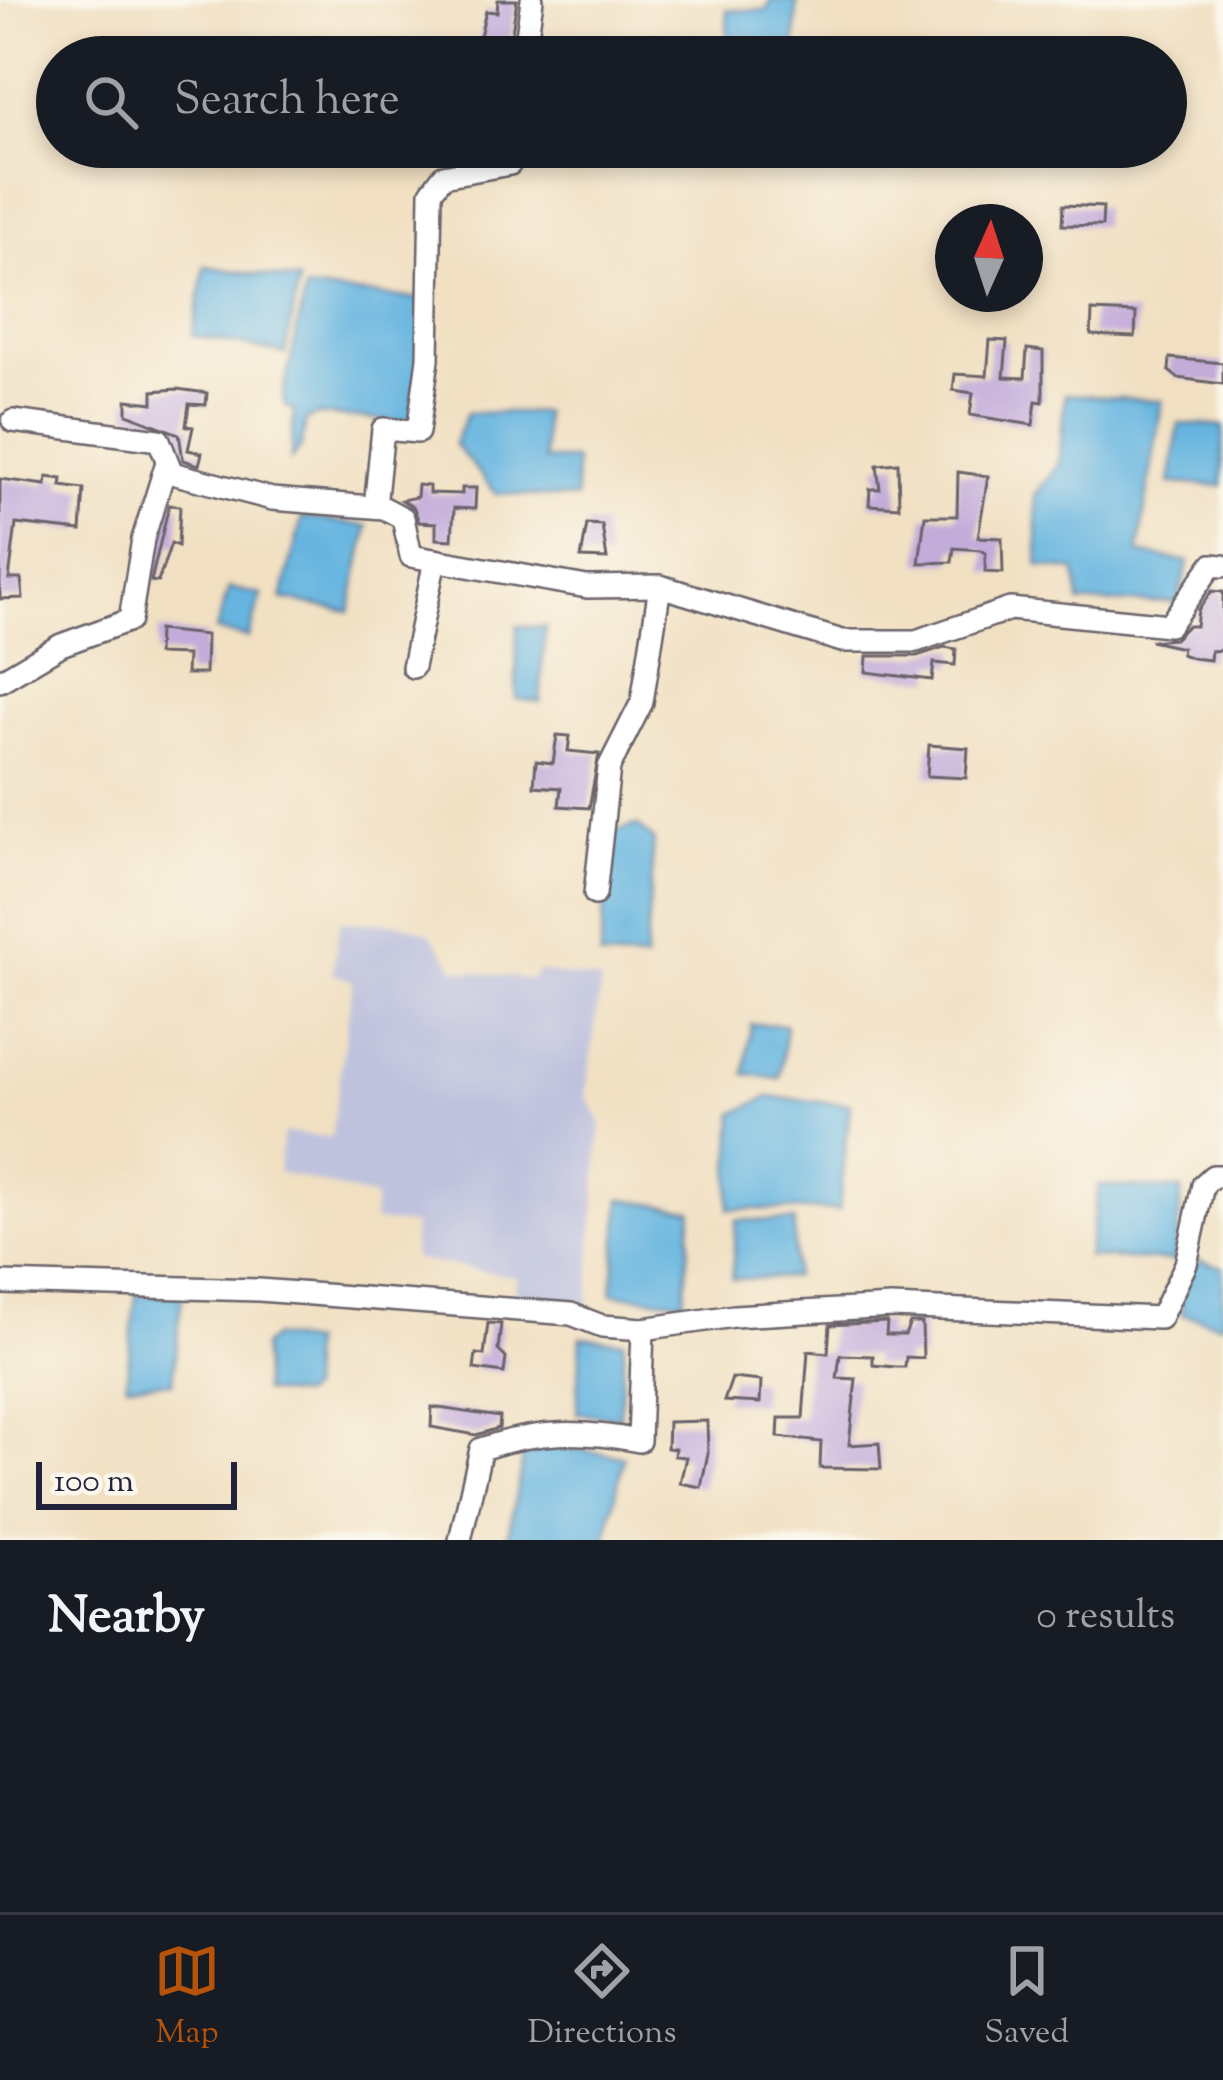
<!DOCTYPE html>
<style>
body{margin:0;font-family:"Sorts Mill Goudy",serif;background:#20242c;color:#f1f3f6}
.compass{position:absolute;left:935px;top:204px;width:108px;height:108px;border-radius:50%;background:#171b24;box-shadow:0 6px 18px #0003;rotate:3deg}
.scale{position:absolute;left:36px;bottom:30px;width:201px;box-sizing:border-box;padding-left:12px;border:6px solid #22223b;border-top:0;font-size:33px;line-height:42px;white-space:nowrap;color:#22223b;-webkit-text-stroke:9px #fbf7ec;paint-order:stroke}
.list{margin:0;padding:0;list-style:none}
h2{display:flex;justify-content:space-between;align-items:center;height:156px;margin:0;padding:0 48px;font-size:51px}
h2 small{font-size:39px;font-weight:400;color:#9ea1a6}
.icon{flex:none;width:66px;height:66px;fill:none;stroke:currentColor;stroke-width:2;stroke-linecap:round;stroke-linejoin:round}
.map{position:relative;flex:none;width:1223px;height:1540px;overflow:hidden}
.search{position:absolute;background:#171b24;box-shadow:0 6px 18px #0003;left:36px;right:36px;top:36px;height:132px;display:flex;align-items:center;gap:30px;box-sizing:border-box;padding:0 42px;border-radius:66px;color:#9ea1a6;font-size:45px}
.sheet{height:372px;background:#171b24}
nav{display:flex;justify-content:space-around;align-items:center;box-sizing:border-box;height:168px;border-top:3px solid #363941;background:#171b24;font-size:33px;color:#9ea1a6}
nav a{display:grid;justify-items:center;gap:6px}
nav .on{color:#b45309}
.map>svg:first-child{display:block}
.industrial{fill:#bfc2dd}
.water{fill:#66b5e0;stroke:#446c8e;stroke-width:3}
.building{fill:#c3abda}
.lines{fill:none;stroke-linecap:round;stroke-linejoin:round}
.minor-casing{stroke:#6a646a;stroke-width:26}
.minor{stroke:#fff;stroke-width:21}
</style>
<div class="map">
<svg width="1223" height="1540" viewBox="0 0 1223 1540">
<rect width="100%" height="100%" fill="#fbf7ec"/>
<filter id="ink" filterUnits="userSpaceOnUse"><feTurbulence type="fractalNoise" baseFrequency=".00833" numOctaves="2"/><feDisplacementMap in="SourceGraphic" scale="24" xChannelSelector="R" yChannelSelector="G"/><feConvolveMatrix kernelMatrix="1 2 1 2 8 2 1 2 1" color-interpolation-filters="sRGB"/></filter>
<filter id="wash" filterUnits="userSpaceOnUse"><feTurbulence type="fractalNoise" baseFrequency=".004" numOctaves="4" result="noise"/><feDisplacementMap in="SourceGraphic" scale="48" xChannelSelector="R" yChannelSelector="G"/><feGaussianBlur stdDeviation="2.7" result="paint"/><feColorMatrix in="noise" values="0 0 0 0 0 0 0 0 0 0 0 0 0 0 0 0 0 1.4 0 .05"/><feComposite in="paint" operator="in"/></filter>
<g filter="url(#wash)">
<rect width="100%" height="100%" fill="#f1e0c2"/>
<!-- industrial -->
<polygon class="industrial" points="340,921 402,923 431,934 456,969 532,980 537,971 601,981 586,1096 601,1121 588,1308 515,1304 516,1277 413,1259 413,1225 373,1221 375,1198 278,1172 283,1133 331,1137 353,981 332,973"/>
<!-- water -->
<g class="water">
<polygon points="770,0 797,0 795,49 748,46 746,57 728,57 727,10 768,10"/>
<polygon points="205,266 299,281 285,354 193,335"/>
<polygon points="306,289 421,299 424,341 411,422 317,415 306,420 301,447 291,459 294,411 285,406 283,396"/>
<polygon points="1065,394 1162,401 1138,553 1189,562 1177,602 1079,603 1076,571 1039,566 1035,495 1059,464"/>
<polygon points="543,412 544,460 575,460 576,499 496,493 454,444 467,413"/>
<polygon points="1179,424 1223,426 1222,486 1170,483"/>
<polygon points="302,517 368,526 350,612 282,599"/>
<polygon points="229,588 262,595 248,638 216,631"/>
<polygon points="517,626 545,627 540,702 516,699"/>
<polygon points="637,825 654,840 645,960 600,958 610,833"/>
<polygon points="751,1024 786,1025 780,1078 745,1074"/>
<polygon points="768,1097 850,1104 839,1210 729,1209 734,1114"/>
<polygon points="1099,1185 1182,1190 1175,1261 1087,1257"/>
<polygon points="621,1199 692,1210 684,1301 612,1294"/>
<polygon points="736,1220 794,1221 794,1277 732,1279"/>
<polygon points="1197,1260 1223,1267 1223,1324 1182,1314 1181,1294"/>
<polygon points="136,1294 182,1295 173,1382 126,1384"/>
<polygon points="272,1337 310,1343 308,1391 302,1396 263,1392 262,1347"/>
<polygon points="581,1337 624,1341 620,1417 577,1413"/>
<polygon points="534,1444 624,1456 606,1540 507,1540 524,1452"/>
</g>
<g id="blocks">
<!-- building -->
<g class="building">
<polygon points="498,0 517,0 508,57 475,57 486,11 497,12"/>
<polygon points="1063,205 1103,207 1102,226 1062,225"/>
<polygon points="1092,311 1136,313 1135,337 1091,335"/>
<polygon points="990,340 1007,341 1004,377 1025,378 1027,349 1043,351 1043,402 1036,401 1033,425 970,415 973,393 953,390 955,374 987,376"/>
<polygon points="1170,358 1223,363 1223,384 1178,378 1169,371"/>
<polygon points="177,389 207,393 206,405 189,404 186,426 193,427 188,450 202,453 199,465 183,460 179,434 127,414 127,400 153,403 153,391"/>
<polygon points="898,463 899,507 869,505 870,489 880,489 877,465"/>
<polygon points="958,472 988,476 978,537 1002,538 1003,573 985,572 986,553 981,550 954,548 952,562 919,563 925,516 957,516"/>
<polygon points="47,477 62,479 61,486 84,489 81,531 16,524 9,579 21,579 23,598 0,599 0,479 46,485"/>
<polygon points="418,485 429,486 429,493 462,494 462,488 476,488 475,509 454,508 452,540 436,539 436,523 419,522 414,508 402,500 417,497"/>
<polygon points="169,505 180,506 178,546 171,543 158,582 151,581"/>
<polygon points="587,524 602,525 607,559 581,558"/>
<polygon points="1212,591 1223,592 1223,650 1211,651 1210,660 1192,658 1181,654 1182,648 1150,641 1174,639 1187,626 1196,626 1198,610"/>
<polygon points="158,630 206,635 205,674 186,674 187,655 157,654"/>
<polygon points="944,647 956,649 955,665 934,663 932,680 866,672 867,656 917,656"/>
<polygon points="557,735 570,736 568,751 599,754 589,808 559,806 561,788 534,786 536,761 553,763"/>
<polygon points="929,745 968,748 966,778 927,776"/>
<polygon points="887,1322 886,1335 905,1335 910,1323 922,1323 923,1358 906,1357 905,1367 896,1367 873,1365 873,1356 840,1355 837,1378 856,1379 849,1445 879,1443 881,1469 820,1468 821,1442 778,1437 779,1418 803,1418 808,1351 828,1353 830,1325"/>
<polygon points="488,1323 501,1324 498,1350 506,1358 504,1373 474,1369 476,1354 484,1355"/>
<polygon points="732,1378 761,1381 760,1403 724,1401"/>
<polygon points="432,1407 500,1417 499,1428 476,1435 431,1427"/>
<polygon points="707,1421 708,1453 701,1487 680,1483 686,1457 674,1456 675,1449 667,1448 668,1422"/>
</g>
</g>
</g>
<g filter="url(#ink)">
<use href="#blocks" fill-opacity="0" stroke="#6a646a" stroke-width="3"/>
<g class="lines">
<defs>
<g id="minor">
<polyline points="524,57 532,0"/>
<polyline points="13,421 159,440 172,473 272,499 384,508 403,518 411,556 587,587 660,586"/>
<polyline points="375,507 383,429 418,432 428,359 431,192 443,176 510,164 512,147"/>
<polyline points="413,667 435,560"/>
<polyline points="0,681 61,645 130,620 143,539 167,462"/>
<polyline points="595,894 609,767 642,702 660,586 842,641 916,641 1010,609 1169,625 1212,565 1223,566"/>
<polyline points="0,1283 259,1290 571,1314 602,1326 643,1329 734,1316 891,1307 1160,1318 1186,1264 1203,1185 1213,1176 1223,1176"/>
<path d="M 460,1540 L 481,1449 C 537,1430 582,1430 639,1441 L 643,1329"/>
</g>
</defs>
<!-- minor casing -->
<use href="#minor" class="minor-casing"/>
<!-- minor -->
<use href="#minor" class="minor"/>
</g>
</g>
</svg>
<svg class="compass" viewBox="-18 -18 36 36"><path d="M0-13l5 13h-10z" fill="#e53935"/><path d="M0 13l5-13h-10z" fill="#9ea1a6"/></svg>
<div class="scale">100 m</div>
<div class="search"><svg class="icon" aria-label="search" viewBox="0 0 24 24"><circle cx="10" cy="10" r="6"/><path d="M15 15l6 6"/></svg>Search here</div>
</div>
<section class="sheet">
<h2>Nearby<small>0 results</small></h2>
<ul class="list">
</ul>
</section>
<nav>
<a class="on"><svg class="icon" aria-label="map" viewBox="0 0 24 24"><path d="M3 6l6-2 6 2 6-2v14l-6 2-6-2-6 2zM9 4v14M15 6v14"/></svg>Map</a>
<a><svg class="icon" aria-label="directions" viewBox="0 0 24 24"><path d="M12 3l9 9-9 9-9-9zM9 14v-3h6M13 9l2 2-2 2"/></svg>Directions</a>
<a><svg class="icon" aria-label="saved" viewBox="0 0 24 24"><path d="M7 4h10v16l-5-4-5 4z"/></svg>Saved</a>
</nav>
